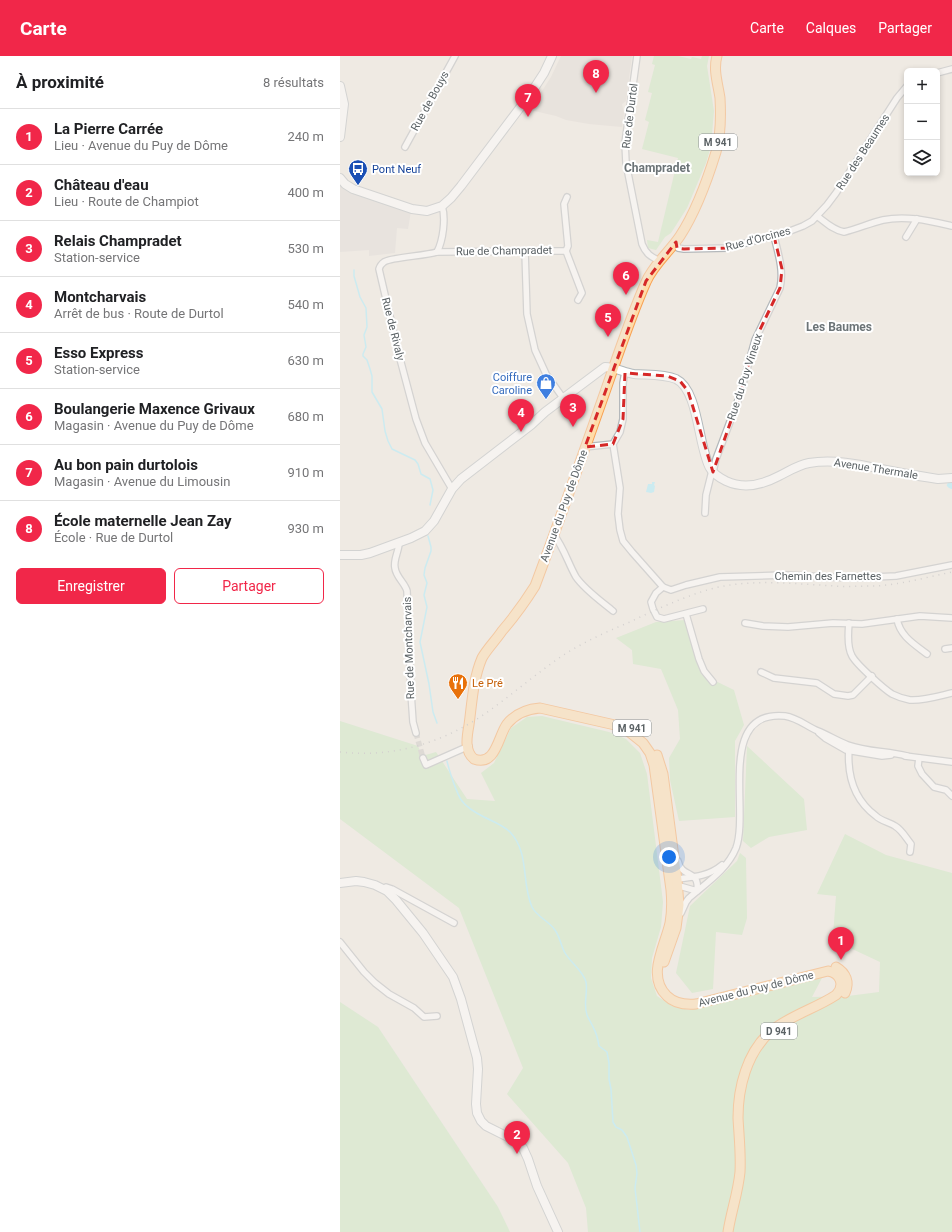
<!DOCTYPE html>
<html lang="fr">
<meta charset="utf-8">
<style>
body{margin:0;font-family:Roboto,sans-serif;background:#f2f2f2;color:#202124}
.controls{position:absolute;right:12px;top:12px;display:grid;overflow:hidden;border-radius:6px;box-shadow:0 2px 6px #0003}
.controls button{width:36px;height:36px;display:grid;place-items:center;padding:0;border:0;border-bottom:1px solid #e0e0e0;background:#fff;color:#202124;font:20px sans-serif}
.you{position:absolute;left:329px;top:801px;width:14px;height:14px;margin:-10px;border:3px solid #fff;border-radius:50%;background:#1a73e8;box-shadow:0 0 0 6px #1a73e833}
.badge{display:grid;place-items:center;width:26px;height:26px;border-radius:50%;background:#f12749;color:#fff;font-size:13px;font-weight:700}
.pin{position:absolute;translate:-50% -33px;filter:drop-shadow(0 1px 2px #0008)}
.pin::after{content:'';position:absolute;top:21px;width:14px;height:12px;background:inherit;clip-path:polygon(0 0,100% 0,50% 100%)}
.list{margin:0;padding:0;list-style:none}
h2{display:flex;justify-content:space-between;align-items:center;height:52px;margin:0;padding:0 16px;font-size:17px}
h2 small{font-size:13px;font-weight:400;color:#757577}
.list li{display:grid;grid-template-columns:26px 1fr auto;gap:12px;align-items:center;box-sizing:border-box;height:56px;padding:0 16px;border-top:1px solid #e0e0e0}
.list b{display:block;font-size:15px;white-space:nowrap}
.list p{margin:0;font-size:13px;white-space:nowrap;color:#757577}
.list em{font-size:13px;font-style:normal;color:#757577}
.actions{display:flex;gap:8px;padding:12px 16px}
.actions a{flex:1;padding:9px 0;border:1px solid #f12749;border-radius:6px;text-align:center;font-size:14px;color:#f12749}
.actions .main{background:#f12749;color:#fff}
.icon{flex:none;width:22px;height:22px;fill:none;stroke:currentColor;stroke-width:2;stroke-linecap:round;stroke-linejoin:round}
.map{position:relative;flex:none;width:612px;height:1176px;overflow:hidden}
header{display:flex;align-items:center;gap:24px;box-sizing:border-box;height:56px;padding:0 20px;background:#f12749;color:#fff}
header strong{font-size:19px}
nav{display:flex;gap:22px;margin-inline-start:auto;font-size:14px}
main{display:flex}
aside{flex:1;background:#fff}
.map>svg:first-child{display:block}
.industrial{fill:#dfdcd8}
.education{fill:#e1dbd4}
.green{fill:#c9e8bf}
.water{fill:#a3eeff}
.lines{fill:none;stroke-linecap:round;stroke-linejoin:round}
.stream{stroke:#a3eeff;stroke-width:1.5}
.canal{stroke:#a3eeff;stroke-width:6}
.street-tunnel{stroke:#cac8c4;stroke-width:5.5;stroke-dasharray:5.5 3;stroke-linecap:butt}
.street-casing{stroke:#b4b8bb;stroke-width:8}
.secondary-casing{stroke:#b2b9bc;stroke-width:10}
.primary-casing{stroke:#f8a153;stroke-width:11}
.street{stroke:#fff;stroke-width:5.5}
.secondary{stroke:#fff;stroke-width:8}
.primary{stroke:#ffdca8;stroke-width:9}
.rail{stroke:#b3b4b5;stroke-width:1.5;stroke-dasharray:1 5;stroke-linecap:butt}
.marked{fill:none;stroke:#d62828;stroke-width:3;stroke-dasharray:8 5;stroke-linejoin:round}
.labels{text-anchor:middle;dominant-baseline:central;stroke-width:4;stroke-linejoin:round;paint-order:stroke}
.shield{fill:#fff;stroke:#8c9193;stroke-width:1}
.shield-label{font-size:10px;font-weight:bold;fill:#5b6265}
.street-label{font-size:11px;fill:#5b6265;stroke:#fff}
.transit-label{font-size:11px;fill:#164399;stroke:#fff;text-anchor:start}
.shop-label{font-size:11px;fill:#366cbe;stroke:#fff;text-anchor:end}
.food-label{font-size:11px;fill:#c56008;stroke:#fff;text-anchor:start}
.neighbourhood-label{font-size:12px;font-weight:bold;fill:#6c7477;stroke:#fff}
</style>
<header>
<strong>Carte</strong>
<nav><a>Carte</a><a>Calques</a><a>Partager</a></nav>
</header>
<main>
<aside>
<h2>À proximité<small>8 résultats</small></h2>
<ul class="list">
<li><span class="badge">1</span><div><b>La Pierre Carrée</b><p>Lieu · Avenue du Puy de Dôme</p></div><em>240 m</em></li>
<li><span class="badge">2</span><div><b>Château d'eau</b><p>Lieu · Route de Champiot</p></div><em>400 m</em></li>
<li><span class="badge">3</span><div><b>Relais Champradet</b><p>Station-service</p></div><em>530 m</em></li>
<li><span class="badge">4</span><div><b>Montcharvais</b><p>Arrêt de bus · Route de Durtol</p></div><em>540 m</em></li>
<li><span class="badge">5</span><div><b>Esso Express</b><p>Station-service</p></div><em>630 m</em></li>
<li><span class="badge">6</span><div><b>Boulangerie Maxence Grivaux</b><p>Magasin · Avenue du Puy de Dôme</p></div><em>680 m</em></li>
<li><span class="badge">7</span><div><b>Au bon pain durtolois</b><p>Magasin · Avenue du Limousin</p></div><em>910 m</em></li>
<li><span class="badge">8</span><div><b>École maternelle Jean Zay</b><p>École · Rue de Durtol</p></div><em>930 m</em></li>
</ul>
<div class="actions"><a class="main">Enregistrer</a><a>Partager</a></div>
</aside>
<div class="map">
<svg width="612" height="1176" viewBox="0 0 612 1176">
<rect width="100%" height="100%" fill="#efeae3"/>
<!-- industrial -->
<polygon class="industrial" points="0,129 7,135 71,155 68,173 57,172 55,197 29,200 29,194 0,196"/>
<!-- education -->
<polygon class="education" points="221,0 292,0 286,45 282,48 284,57 282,71 249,68 226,64 216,60 190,54 211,21"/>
<!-- green -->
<g class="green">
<polygon points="314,0 338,0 351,3 352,1 361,3 362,0 369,0 367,10 374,55 371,90 366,107 347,152 331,177 325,181 316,194 308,192 307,184 318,186 338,102 302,93 309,66 305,64 312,37 308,36 315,9 312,8"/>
<polygon points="262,8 264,18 245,22 243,12"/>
<polygon points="345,564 361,618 394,634 404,669 395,685 395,761 339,765 330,724 329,702 340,683 338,654 321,613 293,608 292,594 276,582 316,566"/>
<polygon points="202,660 269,676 286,683 300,697 307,718 323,846 321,871 312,902 311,922 317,940 332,950 349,954 483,920 472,941 508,940 539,936 540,906 508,891 492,892 496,840 477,838 505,778 546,799 612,817 612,1176 248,1176 246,1152 228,1107 167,1038 183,1012 119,852 0,763 0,665 78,690 82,700 96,696 127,743 155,745 141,717 154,707 171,672 187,661"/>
<polygon points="407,690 464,743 467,774 429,781 411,792 403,785"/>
<polygon points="400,797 406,802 407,862 402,879 376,876 373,933 352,937 336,917 350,850 397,805"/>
<polygon points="0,946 38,971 158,1151 170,1176 0,1176"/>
</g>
<!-- water -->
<polygon class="water" points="312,426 315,426 314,429 315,430 314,436 311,437 306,436 308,428 312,428"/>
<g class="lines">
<!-- stream -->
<g class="stream">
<polyline points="14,214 14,220 20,241 26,252 27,271 24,279 26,291 23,298 23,300 27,304 30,313 32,320 32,336 42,353 45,375 48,385 52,393 75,404 78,408 81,418 90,423 93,434 90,449"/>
<polyline points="88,480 91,491 91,495 85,512 84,519 87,527 84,539 87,551 80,586 89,628 93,656 97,667"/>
<path d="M 107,705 C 109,714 117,739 122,745 C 127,752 136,757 144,761 C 152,765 163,769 170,776 C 190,797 181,827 192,851 C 197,861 209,865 215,874 C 220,881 221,890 225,897 C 231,907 243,915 246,926 C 248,937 243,948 247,959 C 249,964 252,968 254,973 C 257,978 258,984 259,990 L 267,996 L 269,1007 L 269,1023 L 271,1033 L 273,1066 L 276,1071 L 282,1074 L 287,1081 L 296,1109 L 297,1117 L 295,1132 L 300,1176"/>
</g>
<!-- canal -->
<polyline class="canal" points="610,429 612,430"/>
<!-- street-tunnel -->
<polyline class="street-tunnel" points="76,677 83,702"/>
<defs>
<g id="street">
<path d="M 297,0 L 285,87 L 286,107 L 302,188 C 306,198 311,201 320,205"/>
<polyline points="597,17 612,13"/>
<polyline points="65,91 115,0"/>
<path d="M 102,150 C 106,162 103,185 97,196 C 85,200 52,201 44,206 C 41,208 40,210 39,213 L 59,299 L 76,363 L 85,387 L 112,433"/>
<path d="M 477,160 C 485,166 493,174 504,176 C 517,173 530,167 543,164 C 566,159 590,165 612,170"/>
<polyline points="566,181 577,163"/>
<polyline points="336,186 338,192 344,193 387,192 450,175 463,170 472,165 487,149 496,137 557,42 567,30"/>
<polyline points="185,195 187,258 195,294 206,318 223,342"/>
<polyline points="226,195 228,190 224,148 227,141"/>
<polyline points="226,195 242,237 238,244"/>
<polyline points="97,196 185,195 226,195"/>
<polyline points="285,316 283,327 283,363 280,376 273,388 280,432 278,458 280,474 283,485 292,496 323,531 331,534 346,529 380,521 445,519 512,522 556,520 612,509"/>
<polyline points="245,391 273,388"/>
<path d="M 373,416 L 376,403 L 400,339 L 415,284 L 440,232 C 444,214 438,197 434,180"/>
<polyline points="365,457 366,439 372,415"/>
<path d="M 214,479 C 224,492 228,507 236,521 C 245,534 261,545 273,555"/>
<path d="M 59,487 C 59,495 53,504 55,512 C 56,521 65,527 67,535 L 71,637 L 73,666 L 76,677"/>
<polyline points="323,531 316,537 311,546 313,553 317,561 324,563 363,553"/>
<polyline points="346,558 359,603 364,615 373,626"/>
<path d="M 557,563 C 560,580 574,588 587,598"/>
<polyline points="405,567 423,570 448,571 493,567 522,568 580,560 612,562"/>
<path d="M 509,567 C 508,577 507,591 512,600 C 517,609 544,633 552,638 C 558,641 564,643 570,644 C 583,645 599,640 612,637"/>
<polyline points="605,593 612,592"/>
<polyline points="421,616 434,622 477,627 494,638 508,640 513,639 532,620"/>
<polyline points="479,677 485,682 506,694 542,700 551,699"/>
<path d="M 509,692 C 507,719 513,743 536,760 C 541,765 549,766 555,770 C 562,774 566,782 571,788 L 570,796"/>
<polyline points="565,700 612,706"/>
<polyline points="83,702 86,709 129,690"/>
<polyline points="579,702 578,710 582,718 594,731 606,734 612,740"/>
<path d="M 336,825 L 338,823 C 354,821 369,820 382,809"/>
<path d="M 336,829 L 357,835 C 360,813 342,823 338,805"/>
<polyline points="43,833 46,831 52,833 114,867"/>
<path d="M 341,857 L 346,846 L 349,842 C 366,827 387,814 396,792 C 410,755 376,653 445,660 C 458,662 466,670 478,675 C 488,679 497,685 508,689 C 527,696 548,695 567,700"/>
<polyline points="0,886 24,916 35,927 49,938 74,952 84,961 97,960"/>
</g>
<g id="secondary">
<polyline points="0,30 4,48 0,81"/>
<polyline points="0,122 5,128 13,133 72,153 87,155 102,150 111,142 121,130 191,37 204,17 212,0"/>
<path d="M 0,499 L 21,499 L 30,497 L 71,482 L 85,475 L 94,465 L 112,433 L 121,423 L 191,369 L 205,356 L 265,311 C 275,311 285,317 294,318 C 308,319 324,318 336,323 C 359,334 358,391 370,412 C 373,418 380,422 386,425 C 403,433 422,429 439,420 C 449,415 458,409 469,407 C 493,403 518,408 541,413 C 560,417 579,420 598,423 L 612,422"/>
<polyline points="0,827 16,825 24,826 35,829 47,835 56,844 83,877 113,921 121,943 137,1002 138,1013 136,1048 137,1057 141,1065 146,1070 174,1084 183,1092 188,1103 197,1130 218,1176"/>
</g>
<g id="primary">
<path d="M 377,0 C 373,14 378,28 380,42 C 381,60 381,79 376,96 C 368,122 355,157 340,180 C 330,195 313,209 306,226 C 290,262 278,299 265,336 C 242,401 219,466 195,530 C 185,546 174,561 162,575 C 156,584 147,593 142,602 C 133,623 132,647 129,669 C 127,680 124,695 134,703 C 156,711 158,680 167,668 C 176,657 187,653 200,652 L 275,669 L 288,675 L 303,687 L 310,697 L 314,709 L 331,834 C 332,845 332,856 330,867 C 325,890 306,920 327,940 C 335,948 345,949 356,948 L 488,915 C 501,917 505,930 496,939 C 475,953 450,959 430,976 C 407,997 398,1031 398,1062 C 399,1080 401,1098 400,1116 C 398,1137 391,1156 388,1176"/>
<polyline points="317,699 323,718 337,824 339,849 336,872 324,906"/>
<path d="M 496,911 C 506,917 510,926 505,937"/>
</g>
</defs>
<!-- street casing -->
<use href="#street" class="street-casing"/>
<!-- secondary casing -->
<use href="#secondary" class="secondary-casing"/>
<!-- primary casing -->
<use href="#primary" class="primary-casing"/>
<!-- street -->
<use href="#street" class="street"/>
<!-- secondary -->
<use href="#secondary" class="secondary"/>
<!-- primary -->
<use href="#primary" class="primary"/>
<!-- rail -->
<path class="rail" d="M 0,696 C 53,702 103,687 146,657 C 173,638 198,616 225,598 C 246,585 268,575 290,566 C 306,558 322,551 339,544 C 352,539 365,534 379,531 C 417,523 457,528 495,530 C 508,531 521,530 534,530 C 560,529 587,521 612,516"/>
</g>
<!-- marked area -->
<path d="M0 0H612V1176H0ZM 434,180 L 442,213 L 440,232 L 415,284 L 400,339 L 373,416 L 348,335 L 340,325 L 327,320 L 285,317 L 283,363 L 273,388 L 245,391 L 306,225 L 336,186 L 337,192 L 344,193 L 387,192 Z" fill="#efeae3" fill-opacity=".55" fill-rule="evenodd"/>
<path class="marked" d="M 434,180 L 442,213 L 440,232 L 415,284 L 400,339 L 373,416 L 348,335 L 340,325 L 327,320 L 285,317 L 283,363 L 273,388 L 245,391 L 306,225 L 336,186 L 337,192 L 344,193 L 387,192 Z"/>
<!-- icons -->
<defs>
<symbol id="bus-pin" viewBox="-11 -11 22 30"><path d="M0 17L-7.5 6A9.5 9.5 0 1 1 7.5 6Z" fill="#1a4fb4" stroke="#fff"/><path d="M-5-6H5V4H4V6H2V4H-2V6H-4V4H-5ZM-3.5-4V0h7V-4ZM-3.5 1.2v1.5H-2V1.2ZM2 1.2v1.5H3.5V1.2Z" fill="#fff"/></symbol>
<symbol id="shop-pin" viewBox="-11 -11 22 30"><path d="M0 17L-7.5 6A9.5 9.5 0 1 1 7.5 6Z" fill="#3f7fe0" stroke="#fff"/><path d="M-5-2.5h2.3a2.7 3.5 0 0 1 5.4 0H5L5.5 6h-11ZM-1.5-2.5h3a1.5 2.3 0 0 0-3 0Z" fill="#fff"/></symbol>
<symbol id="restaurant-pin" viewBox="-11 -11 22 30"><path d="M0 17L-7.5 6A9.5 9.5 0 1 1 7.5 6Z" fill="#e8710a" stroke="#fff"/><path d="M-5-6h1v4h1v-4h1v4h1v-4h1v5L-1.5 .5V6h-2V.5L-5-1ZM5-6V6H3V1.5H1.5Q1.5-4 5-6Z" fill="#fff"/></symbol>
</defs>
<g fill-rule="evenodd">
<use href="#bus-pin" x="7" y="102" width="22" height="30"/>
<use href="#shop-pin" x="195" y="316" width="22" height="30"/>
<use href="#restaurant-pin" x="107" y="616" width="22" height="30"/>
</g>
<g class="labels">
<!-- shield labels -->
<g class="shield">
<rect x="359" y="78" width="38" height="16" rx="3"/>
<rect x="273" y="664" width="38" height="16" rx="3"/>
<rect x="421" y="967" width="36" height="16" rx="3"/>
</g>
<g class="shield-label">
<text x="378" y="86">M 941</text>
<text x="292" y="672">M 941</text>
<text x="439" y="975">D 941</text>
</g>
<!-- street labels -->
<g class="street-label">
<text transform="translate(90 45) rotate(-61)">Rue de Bouys</text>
<text transform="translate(290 60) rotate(-83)">Rue de Durtol</text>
<text transform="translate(523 96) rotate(-57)">Rue des Beaumes</text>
<text transform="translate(418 183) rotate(-15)">Rue d'Orcines</text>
<text transform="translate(164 195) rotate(-1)">Rue de Champradet</text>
<text transform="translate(53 273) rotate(76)">Rue de Rivaly</text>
<text transform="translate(405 321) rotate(-72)">Rue du Puy Vineux</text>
<text transform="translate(536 413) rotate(9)">Avenue Thermale</text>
<text transform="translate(224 450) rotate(-70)">Avenue du Puy de Dôme</text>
<text x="488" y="520">Chemin des Farnettes</text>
<text transform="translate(69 592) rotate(-92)">Rue de Montcharvais</text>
<text transform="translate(416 933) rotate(-14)">Avenue du Puy de Dôme</text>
</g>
<!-- transit labels -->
<g class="transit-label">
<text x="32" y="113">Pont Neuf</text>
</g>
<!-- shop labels -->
<g class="shop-label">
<text x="192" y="321">Coiffure<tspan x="192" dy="13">Caroline</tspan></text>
</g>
<!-- food labels -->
<g class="food-label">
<text x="132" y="627">Le Pré</text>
</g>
<!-- neighbourhood labels -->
<g class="neighbourhood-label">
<text x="317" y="112">Champradet</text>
<text x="499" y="271">Les Baumes</text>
</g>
</g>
</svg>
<div class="controls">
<button>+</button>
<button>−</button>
<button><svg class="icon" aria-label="layers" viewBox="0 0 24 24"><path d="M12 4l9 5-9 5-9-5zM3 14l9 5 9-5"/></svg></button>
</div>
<div class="you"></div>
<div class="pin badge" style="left:501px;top:904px">1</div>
<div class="pin badge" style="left:177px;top:1098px">2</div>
<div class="pin badge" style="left:233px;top:371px">3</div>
<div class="pin badge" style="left:181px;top:376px">4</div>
<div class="pin badge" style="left:268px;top:281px">5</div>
<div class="pin badge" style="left:286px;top:239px">6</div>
<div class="pin badge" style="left:188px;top:61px">7</div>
<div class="pin badge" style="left:256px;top:37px">8</div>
</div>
</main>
